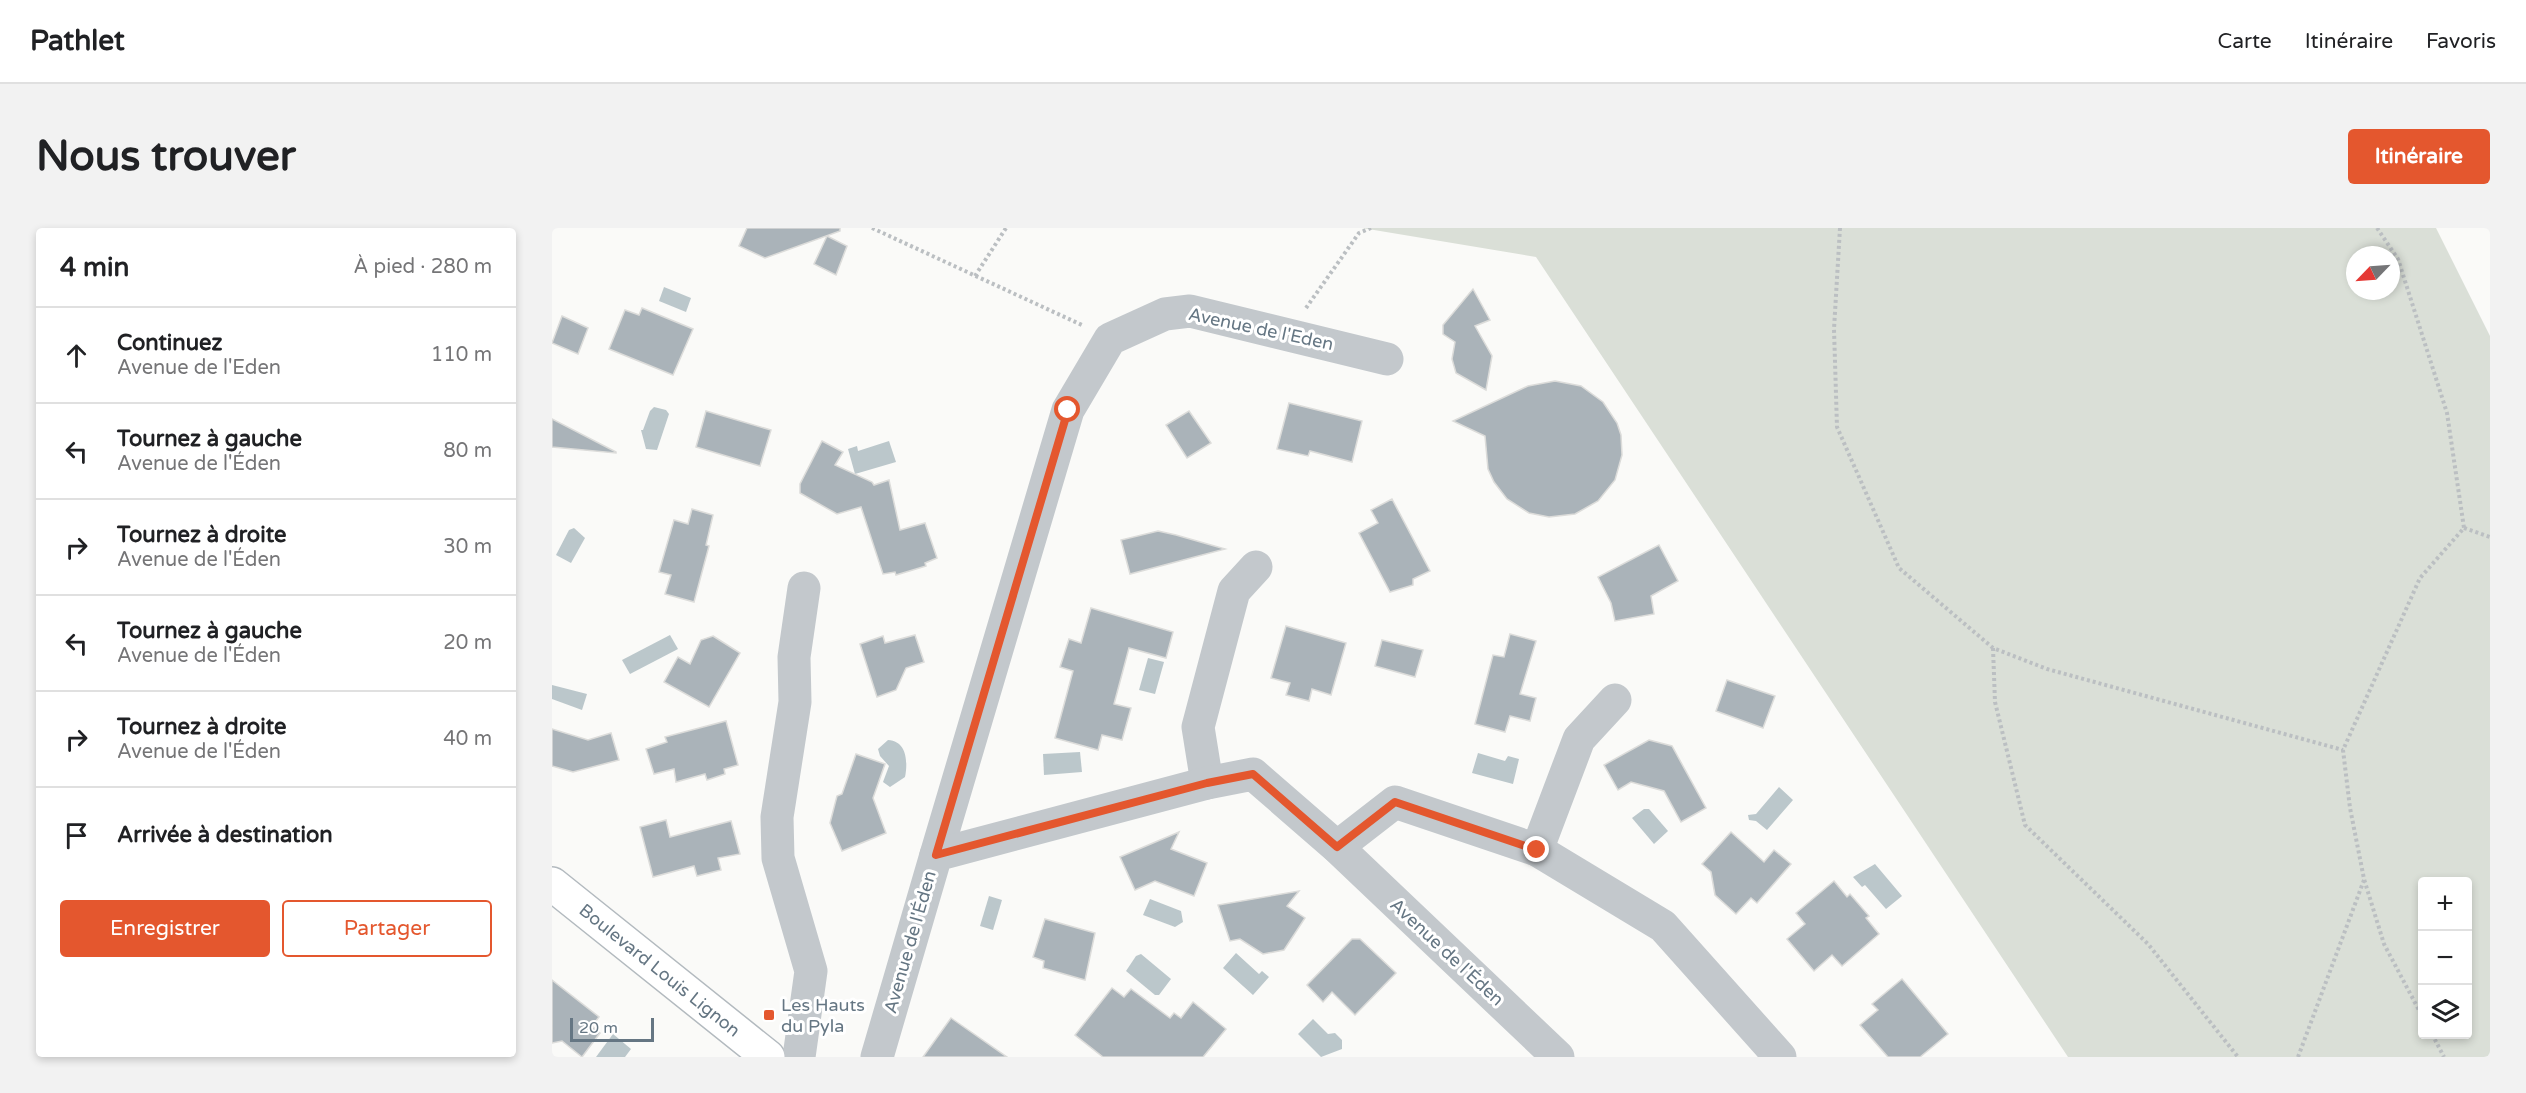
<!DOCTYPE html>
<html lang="fr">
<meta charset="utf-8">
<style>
body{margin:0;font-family:"Varela Round",sans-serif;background:#f2f2f2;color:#202124}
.controls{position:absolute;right:18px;bottom:18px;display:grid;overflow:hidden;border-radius:6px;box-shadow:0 3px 9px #0003}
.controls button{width:54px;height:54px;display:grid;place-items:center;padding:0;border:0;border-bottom:2px solid #e0e0e0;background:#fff;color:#202124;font:30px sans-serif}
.compass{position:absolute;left:1794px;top:18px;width:54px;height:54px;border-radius:50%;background:#fff;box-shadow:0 3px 9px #0003;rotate:245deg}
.scale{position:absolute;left:18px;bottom:15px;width:84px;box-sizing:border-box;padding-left:6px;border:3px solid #657683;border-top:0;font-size:16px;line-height:21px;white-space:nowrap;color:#657683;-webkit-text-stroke:4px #fff;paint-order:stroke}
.stop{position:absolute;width:18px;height:18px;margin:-14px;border:4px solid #e4572e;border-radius:50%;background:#fff}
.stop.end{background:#e4572e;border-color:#fff;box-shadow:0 2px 6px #0008}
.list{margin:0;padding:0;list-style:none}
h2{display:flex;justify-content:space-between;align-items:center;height:78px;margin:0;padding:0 24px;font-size:26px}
h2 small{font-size:20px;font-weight:400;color:#757577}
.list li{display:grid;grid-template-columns:39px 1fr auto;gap:18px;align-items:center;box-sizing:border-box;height:96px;padding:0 24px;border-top:2px solid #e0e0e0}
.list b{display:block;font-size:22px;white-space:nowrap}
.list p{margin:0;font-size:20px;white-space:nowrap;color:#757577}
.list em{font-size:20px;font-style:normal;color:#757577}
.actions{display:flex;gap:12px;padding:18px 24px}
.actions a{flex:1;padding:14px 0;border:2px solid #e4572e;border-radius:6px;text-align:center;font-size:21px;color:#e4572e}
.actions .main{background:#e4572e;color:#fff}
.icon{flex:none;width:33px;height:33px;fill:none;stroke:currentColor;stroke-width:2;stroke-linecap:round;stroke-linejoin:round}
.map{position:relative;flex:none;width:1938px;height:829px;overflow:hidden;border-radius:6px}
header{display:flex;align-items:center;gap:36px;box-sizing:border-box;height:84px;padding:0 30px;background:#fff;border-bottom:2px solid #e0e0e0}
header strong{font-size:28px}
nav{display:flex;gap:33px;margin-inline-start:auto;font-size:21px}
.intro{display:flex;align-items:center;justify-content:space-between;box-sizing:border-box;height:144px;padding:0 36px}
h1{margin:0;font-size:42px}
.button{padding:15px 27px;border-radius:6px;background:#e4572e;color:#fff;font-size:21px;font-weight:700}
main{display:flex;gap:36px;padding:0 36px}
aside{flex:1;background:#fff;border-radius:6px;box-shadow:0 3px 9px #0003}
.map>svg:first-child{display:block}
.green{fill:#dadfd7;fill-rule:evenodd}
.water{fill:#bbc7cb}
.building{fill:#aab3b9;stroke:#dcdcda;stroke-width:1.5}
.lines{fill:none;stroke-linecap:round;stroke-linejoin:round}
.secondary-casing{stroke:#b3babf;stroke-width:36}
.path{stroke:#bbbfc2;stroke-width:4;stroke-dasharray:3 3;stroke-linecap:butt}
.street{stroke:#c3c8cc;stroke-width:33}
.secondary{stroke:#fff;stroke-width:33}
.route{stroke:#e4572e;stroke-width:8}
.poi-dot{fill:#e4572e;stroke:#fff;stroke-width:2}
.labels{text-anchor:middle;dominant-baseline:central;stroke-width:6;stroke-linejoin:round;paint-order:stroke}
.street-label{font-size:18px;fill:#657683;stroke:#fff}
.poi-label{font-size:18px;fill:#657683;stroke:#fff;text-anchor:start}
</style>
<header>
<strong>Pathlet</strong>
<nav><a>Carte</a><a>Itinéraire</a><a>Favoris</a></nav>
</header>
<div class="intro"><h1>Nous trouver</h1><a class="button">Itinéraire</a></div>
<main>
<aside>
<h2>4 min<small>À pied · 280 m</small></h2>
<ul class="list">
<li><svg class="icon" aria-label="ahead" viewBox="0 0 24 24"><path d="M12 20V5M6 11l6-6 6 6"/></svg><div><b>Continuez</b><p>Avenue de l'Eden</p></div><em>110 m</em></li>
<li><svg class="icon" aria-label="left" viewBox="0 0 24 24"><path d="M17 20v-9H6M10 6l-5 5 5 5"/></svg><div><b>Tournez à gauche</b><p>Avenue de l'Éden</p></div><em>80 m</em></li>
<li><svg class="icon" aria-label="right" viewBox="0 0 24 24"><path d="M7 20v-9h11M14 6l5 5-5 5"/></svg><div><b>Tournez à droite</b><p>Avenue de l'Éden</p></div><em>30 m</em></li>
<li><svg class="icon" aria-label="left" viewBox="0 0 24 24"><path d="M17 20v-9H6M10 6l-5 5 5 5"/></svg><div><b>Tournez à gauche</b><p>Avenue de l'Éden</p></div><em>20 m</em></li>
<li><svg class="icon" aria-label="right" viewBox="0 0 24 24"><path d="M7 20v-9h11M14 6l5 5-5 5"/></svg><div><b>Tournez à droite</b><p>Avenue de l'Éden</p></div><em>40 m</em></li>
<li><svg class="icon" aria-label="arrive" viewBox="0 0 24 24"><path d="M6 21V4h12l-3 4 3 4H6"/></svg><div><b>Arrivée à destination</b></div></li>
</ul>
<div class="actions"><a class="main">Enregistrer</a><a>Partager</a></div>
</aside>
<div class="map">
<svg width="1938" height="829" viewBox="0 0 1938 829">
<rect width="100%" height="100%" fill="#fafaf8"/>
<!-- green -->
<path class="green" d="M 810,0 L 1884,0 L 1938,108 L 1938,829 L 1516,829 L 984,29 ZM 1803,27 L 1839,27 L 1839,63 L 1803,63 ZM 1870,654 L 1916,654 L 1916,806 L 1870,806 Z"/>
<!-- water -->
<g class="water">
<polygon points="112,59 139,70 134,84 107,73"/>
<polygon points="102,179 114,182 117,186 105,222 94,221 89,202 91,202 98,183"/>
<polygon points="337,213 344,234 303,246 296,221 305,218 306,223"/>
<polygon points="22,300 33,310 19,335 4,327 17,302"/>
<polygon points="118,407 126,421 78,446 70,432"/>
<polygon points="596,430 612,434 603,466 587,462"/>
<polygon points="0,457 35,466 30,482 0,471"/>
<path d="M 336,512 C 355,513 356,534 353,549 L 338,559 L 331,554 L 337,538 L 328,528 L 326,521 Z"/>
<polygon points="528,524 530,544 492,547 491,526"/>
<polygon points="926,525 953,533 956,528 967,531 961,556 920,545"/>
<polygon points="1227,559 1241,572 1215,602 1204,593 1197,592 1196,587 1204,586"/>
<polygon points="1092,581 1097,581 1116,603 1102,616 1080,590"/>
<polygon points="1323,636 1350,668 1334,681 1313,657 1310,659 1301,649"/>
<polygon points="437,668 450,672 441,702 428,698"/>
<polygon points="598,671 629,683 631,694 623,699 591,687"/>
<polygon points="684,725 707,746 710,743 717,749 701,767 671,740"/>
<polygon points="589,726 619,751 607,767 603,767 574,743 584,728"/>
<polygon points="761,791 776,806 783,805 790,812 790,821 769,829 746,806"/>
<polygon points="61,806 79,821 73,829 44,829"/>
</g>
<!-- building -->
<g class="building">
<polygon points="195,0 288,0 288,3 213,30 187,18"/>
<polygon points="275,8 295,18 284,47 262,36"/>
<polygon points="921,61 938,92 923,98 940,128 934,162 904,145 900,131 903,114 891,106 891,97"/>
<polygon points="90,80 141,101 121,147 57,121 73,82 87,87"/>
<polygon points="10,88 36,100 26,126 0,115"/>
<polygon points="1003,153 1029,158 1051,174 1065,195 1069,207 1070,227 1063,252 1046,273 1023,286 997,289 977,285 955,271 942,254 936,241 933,208 901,193 976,158"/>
<polygon points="737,175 810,193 800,234 758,223 756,228 725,221"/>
<polygon points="154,183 219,202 208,238 144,219"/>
<polygon points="637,183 659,215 635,230 614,197"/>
<polygon points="0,191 64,224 64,225 0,219"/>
<polygon points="270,213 291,224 283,237 320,254 322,257 337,252 348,302 373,295 385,330 373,335 374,338 344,347 343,344 331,346 309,279 285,286 248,265 248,256"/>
<polygon points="840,271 878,343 861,351 861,357 838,364 807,305 826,295 819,282"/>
<polygon points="140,281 161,287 154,317 157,318 142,374 113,366 119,347 107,344 122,292 136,296"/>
<polygon points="606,303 624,307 673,321 578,346 569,312"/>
<polygon points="1107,317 1126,353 1099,368 1102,386 1063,393 1059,375 1046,349"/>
<polygon points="539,380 621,404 614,430 577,420 562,476 579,480 570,512 550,507 546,522 503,510 521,443 508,439 517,411 529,415"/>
<polygon points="734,398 794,415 779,467 760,461 757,473 734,467 738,455 719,450"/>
<polygon points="958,406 984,413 968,466 984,470 978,493 958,488 953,504 923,496 941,427 952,429"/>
<polygon points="363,407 372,434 354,440 344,462 325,469 308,416 331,408 333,415"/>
<polygon points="161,408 188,425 157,479 112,454 126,429 138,436 149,412"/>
<polygon points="830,412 871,422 863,449 823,438"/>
<polygon points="1175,452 1223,468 1211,500 1164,483"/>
<polygon points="174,493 186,537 172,541 173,546 155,552 153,546 124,554 122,541 102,546 94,521 115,514 113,509"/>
<polygon points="0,501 36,512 59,505 67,532 21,544 0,538"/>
<polygon points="1097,512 1120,518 1154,580 1129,594 1112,563 1079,554 1066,562 1052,537"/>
<polygon points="304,526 333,536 321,570 334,605 290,623 278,595 285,568 290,566"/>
<polygon points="114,592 118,609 179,593 188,626 166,630 169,642 145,648 142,638 101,649 88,599"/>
<polygon points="627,604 619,621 655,635 642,668 603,653 583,662 568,629"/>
<polygon points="1179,604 1212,634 1222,622 1239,636 1205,675 1199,670 1184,686 1163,667 1159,644 1150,636"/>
<polygon points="1282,653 1295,669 1298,666 1317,688 1314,690 1327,706 1290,738 1280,727 1262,743 1235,711 1253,696 1244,685"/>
<polygon points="747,663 735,678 753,690 732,722 711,726 688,711 678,713 666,677"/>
<polygon points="493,691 543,705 533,752 491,740 492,733 481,729"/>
<polygon points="800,711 808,711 844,745 803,787 780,764 771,774 755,757"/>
<polygon points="1350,751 1396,806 1368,829 1336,829 1308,797 1326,782 1320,776"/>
<polygon points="0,752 47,789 40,798 48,805 30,829 10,813 0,815"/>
<polygon points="560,760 572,769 579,761 618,790 622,785 629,790 641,774 674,801 651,829 551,829 523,807"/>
<polygon points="399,790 455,829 371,829"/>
</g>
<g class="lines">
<defs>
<g id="secondary">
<path id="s1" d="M 0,656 L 216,829"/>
</g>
</defs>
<!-- secondary casing -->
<use href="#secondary" class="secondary-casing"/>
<!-- path -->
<g class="path">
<polyline points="320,0 532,98"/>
<polyline points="1288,0 1282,101 1285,199 1347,340 1441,420 1495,441 1791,522"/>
<polyline points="1825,0 1846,31 1895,185 1912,300 1868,350 1791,522 1798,580 1812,651 1832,716 1870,788"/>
<polyline points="423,48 454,0"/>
<polyline points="754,80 807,5 819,0"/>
<polyline points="1912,300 1938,309"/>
<polyline points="1441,420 1443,474 1473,597 1596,716 1686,829"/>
<polyline points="1880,806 1892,829"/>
<polyline points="1746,829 1812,652"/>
</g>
<!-- street -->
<g class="street">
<polyline points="655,555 646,499 682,363 704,339"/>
<polyline points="785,619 843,574 985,622 1111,698 1228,829"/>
<polyline points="985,622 1027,511 1063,472"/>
<polyline points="384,627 516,182 558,111 613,86 638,83 835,131"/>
<polyline points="247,829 259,743 226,630 225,589 243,474 242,429 252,360"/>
<polyline points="325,829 384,627 655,555 701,546 785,619 1006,829"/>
</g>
<!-- secondary -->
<use href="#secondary" class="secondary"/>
</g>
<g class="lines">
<!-- route -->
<polyline class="route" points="516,182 384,627 655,555 701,546 785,619 843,574 985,622"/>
</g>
<!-- markers -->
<rect class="poi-dot" x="211" y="781" width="12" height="12" rx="3"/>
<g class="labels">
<!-- street labels -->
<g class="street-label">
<text transform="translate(709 101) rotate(12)">Avenue de l'Eden</text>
<text transform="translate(358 714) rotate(-74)">Avenue de l'Éden</text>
<text transform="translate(895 724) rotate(43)">Avenue de l'Éden</text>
<text stroke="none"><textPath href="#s1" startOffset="138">Boulevard Louis Lignon</textPath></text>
</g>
<!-- poi labels -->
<g class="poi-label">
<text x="229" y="777">Les Hauts<tspan x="229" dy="21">du Pyla</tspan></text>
</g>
</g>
</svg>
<div class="controls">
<button>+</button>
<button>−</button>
<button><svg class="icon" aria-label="layers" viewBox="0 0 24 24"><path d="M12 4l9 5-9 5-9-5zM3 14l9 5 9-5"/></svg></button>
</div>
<svg class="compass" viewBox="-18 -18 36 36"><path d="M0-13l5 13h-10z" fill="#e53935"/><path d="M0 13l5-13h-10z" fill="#757577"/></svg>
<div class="scale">20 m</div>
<div class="stop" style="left:516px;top:182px"></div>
<div class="stop end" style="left:985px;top:622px"></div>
</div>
</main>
